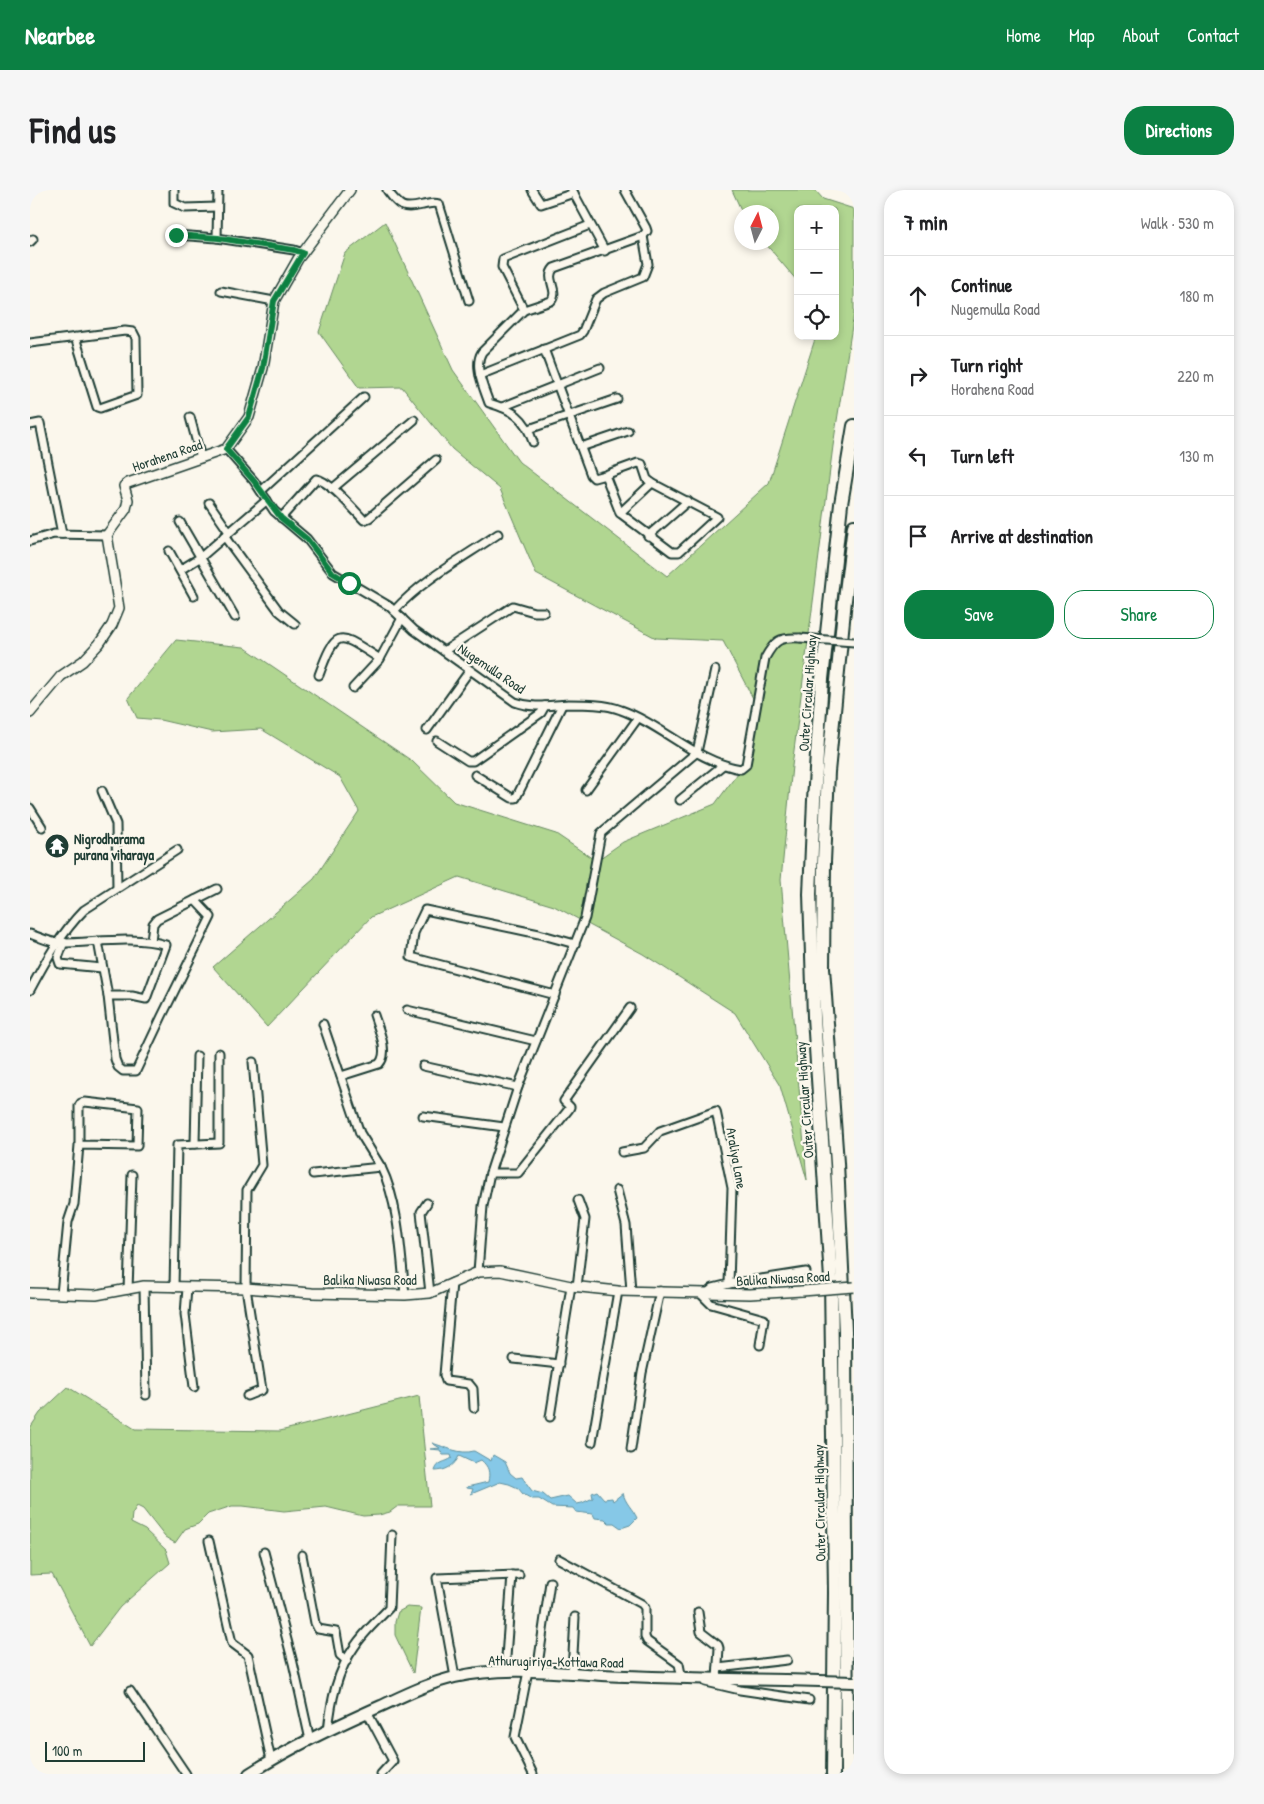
<!DOCTYPE html>
<meta charset="utf-8">
<style>
body{margin:0;font-family:"Patrick Hand",sans-serif;background:#f6f6f6;color:#202124}
.controls{position:absolute;right:15px;top:15px;display:grid;overflow:hidden;border-radius:10px;box-shadow:0 2px 8px #0003}
.controls button{width:45px;height:45px;display:grid;place-items:center;padding:0;border:0;border-bottom:1px solid #e0e0e0;background:#fff;color:#202124;font:25px sans-serif}
.compass{position:absolute;left:704px;top:15px;width:45px;height:45px;border-radius:50%;background:#fff;box-shadow:0 2px 8px #0003;rotate:6deg}
.scale{position:absolute;left:15px;bottom:12px;width:100px;box-sizing:border-box;padding-left:5px;border:2px solid #1f3d34;border-top:0;font-size:14px;line-height:18px;white-space:nowrap;color:#1f3d34;-webkit-text-stroke:4px #fbf7ec;paint-order:stroke}
.stop{position:absolute;width:15px;height:15px;margin:-11px;border:4px solid #0b8043;border-radius:50%;background:#fff}
.stop.end{background:#0b8043;border-color:#fff;box-shadow:0 1px 5px #0008}
.list{margin:0;padding:0;list-style:none}
h2{display:flex;justify-content:space-between;align-items:center;height:65px;margin:0;padding:0 20px;font-size:21px}
h2 small{font-size:16px;font-weight:400;color:#757577}
.list li{display:grid;grid-template-columns:32px 1fr auto;gap:15px;align-items:center;box-sizing:border-box;height:80px;padding:0 20px;border-top:1px solid #e0e0e0}
.list b{display:block;font-size:19px;white-space:nowrap}
.list p{margin:0;font-size:16px;white-space:nowrap;color:#757577}
.list em{font-size:16px;font-style:normal;color:#757577}
.actions{display:flex;gap:10px;padding:15px 20px}
.actions a{flex:1;padding:11px 0;border:1px solid #0b8043;border-radius:20px;text-align:center;font-size:18px;color:#0b8043}
.actions .main{background:#0b8043;color:#fff}
.icon{flex:none;width:28px;height:28px;fill:none;stroke:currentColor;stroke-width:2;stroke-linecap:round;stroke-linejoin:round}
.map{position:relative;flex:none;width:824px;height:1584px;overflow:hidden;border-radius:20px}
header{display:flex;align-items:center;gap:30px;box-sizing:border-box;height:70px;padding:0 25px;background:#0b8043;color:#fff}
header strong{font-size:24px}
nav{display:flex;gap:28px;margin-inline-start:auto;font-size:18px}
.intro{display:flex;align-items:center;justify-content:space-between;box-sizing:border-box;height:120px;padding:0 30px}
h1{margin:0;font-size:35px}
.button{padding:12px 22px;border-radius:20px;background:#0b8043;color:#fff;font-size:18px;font-weight:700}
main{display:flex;gap:30px;padding:0 30px}
aside{flex:1;background:#fff;border-radius:20px;box-shadow:0 2px 8px #0003}
.map>svg:first-child{display:block}
.green{fill:#b1d691;stroke:#688a62}
.water{fill:#86c8e7;stroke:#5d909f}
.lines{fill:none;stroke-linecap:round;stroke-linejoin:round}
.minor-casing{stroke:#1f3d34;stroke-width:11}
.tertiary-casing{stroke:#1f3d34;stroke-width:12}
.secondary-casing{stroke:#1f3d34;stroke-width:14}
.motorway-casing{stroke:#1f3d34;stroke-width:16}
.minor{stroke:#fbf7ec;stroke-width:7}
.tertiary{stroke:#fbf7ec;stroke-width:9}
.secondary{stroke:#fbf7ec;stroke-width:10}
.motorway{stroke:#fbf7ec;stroke-width:12}
.minor-bridge-casing{stroke:#1f3d34;stroke-width:11;stroke-linecap:butt}
.tertiary-bridge-casing{stroke:#1f3d34;stroke-width:12;stroke-linecap:butt}
.secondary-bridge-casing{stroke:#1f3d34;stroke-width:14;stroke-linecap:butt}
.minor-bridge{stroke:#fbf7ec;stroke-width:7}
.tertiary-bridge{stroke:#fbf7ec;stroke-width:9}
.secondary-bridge{stroke:#fbf7ec;stroke-width:10}
.route{stroke:#0b8043;stroke-width:6}
.labels{text-anchor:middle;dominant-baseline:central;stroke-width:4.5;stroke-linejoin:round;paint-order:stroke}
.street-label{font-size:14px;fill:#1f3d34;stroke:#fbf7ec}
.poi-label{font-size:14px;font-weight:bold;fill:#1f3d34;stroke:#fbf7ec;text-anchor:start}
</style>
<header>
<strong>Nearbee</strong>
<nav><a>Home</a><a>Map</a><a>About</a><a>Contact</a></nav>
</header>
<div class="intro"><h1>Find us</h1><a class="button">Directions</a></div>
<main>
<div class="map">
<svg width="824" height="1584" viewBox="0 0 824 1584">
<rect width="100%" height="100%" fill="#fbf7ec"/>
<filter id="ink" filterUnits="userSpaceOnUse"><feTurbulence type="fractalNoise" baseFrequency=".02" numOctaves="2"/><feDisplacementMap in="SourceGraphic" scale="10" xChannelSelector="R" yChannelSelector="G"/><feConvolveMatrix kernelMatrix="1 2 1 2 8 2 1 2 1" color-interpolation-filters="sRGB"/></filter>
<g filter="url(#ink)">
<!-- green -->
<g class="green">
<polygon points="702,0 785,0 793,9 824,19 824,123 803,256 762,576 751,690 777,990 750,896 705,823 613,764 524,716 429,687 341,727 237,837 183,777 284,689 329,621 310,587 231,539 182,542 130,530 107,528 98,508 146,450 214,457 382,571 424,612 526,644 566,671 593,652 685,614 711,579 728,518 693,451 626,448 506,384 470,299 422,259 372,197 329,198 289,142 315,63 355,32 423,180 489,272 637,386 739,293 786,146 805,146 805,19 768,19 768,92 735,53 742,52 742,22 712,22"/>
<polygon points="38,1197 105,1239 250,1241 389,1206 400,1316 368,1316 360,1322 349,1325 333,1326 296,1317 254,1321 213,1316 202,1316 178,1324 168,1334 155,1339 145,1353 135,1347 113,1319 107,1316 102,1324 101,1333 115,1340 136,1360 140,1373 90,1417 60,1456 22,1384 0,1385 0,1238 10,1223"/>
<polygon points="377,1417 391,1418 383,1483 365,1445 365,1432 368,1422"/>
</g>
<!-- water -->
<path class="water" d="M 402,1253 C 416,1257 430,1265 444,1261 L 461,1271 L 463,1265 L 475,1272 L 480,1283 L 486,1288 L 492,1287 L 502,1301 L 513,1304 L 520,1310 L 538,1306 L 547,1314 L 552,1313 L 563,1308 L 562,1303 L 567,1301 L 574,1309 L 582,1308 L 583,1311 L 593,1303 C 595,1313 603,1319 607,1328 L 600,1335 L 591,1338 L 584,1333 L 579,1333 L 575,1329 L 565,1328 L 563,1324 L 546,1322 L 543,1318 L 522,1317 L 509,1309 L 502,1309 L 493,1304 L 488,1298 L 479,1294 L 470,1292 L 441,1304 L 443,1299 L 437,1298 L 437,1297 L 458,1292 C 460,1282 459,1277 451,1270 L 444,1273 L 429,1266 C 425,1276 415,1281 405,1281 C 408,1271 415,1273 422,1268 L 421,1265 L 413,1265 L 410,1260 L 400,1259 L 410,1258 Z"/>
<g class="lines">
<defs>
<g id="minor">
<polyline points="144,0 144,13 155,18 187,17"/>
<path d="M 357,0 C 370,17 372,20 393,15 C 399,14 403,12 409,14 L 439,111"/>
<polyline points="502,0 511,14 544,3"/>
<polyline points="542,0 575,61"/>
<polyline points="146,45 187,48 264,60 273,63"/>
<polyline points="187,48 188,0"/>
<polyline points="0,52 3,49"/>
<polyline points="191,101 244,111"/>
<polyline points="494,120 472,77 473,69 560,35"/>
<polyline points="0,153 95,141 103,142 106,148 107,205 70,218 67,217 45,147"/>
<polyline points="514,159 561,285 564,288 575,285 608,273 612,274 617,289 622,293 687,327 649,362 642,362 590,323 575,285"/>
<polyline points="450,185 550,145 553,141 566,109 574,103 613,87 618,74 613,46"/>
<polyline points="472,217 570,178"/>
<polyline points="160,227 171,268"/>
<polyline points="0,235 10,233 32,344"/>
<polyline points="499,239 587,209"/>
<path d="M 503,252 C 495,227 483,220 459,213 C 454,198 443,176 452,162 L 494,120 L 521,111 C 530,100 514,89 524,78 L 613,46 L 617,41 L 616,38 L 595,0"/>
<polyline points="551,257 598,241"/>
<path d="M 196,259 L 224,291 L 244,321 L 277,349 L 303,383 L 359,416 L 384,440 L 485,512 C 504,519 519,515 538,514 C 555,514 576,514 591,520 C 633,535 666,572 711,579 L 716,575 L 735,468 C 745,450 749,447 770,448"/>
<polyline points="302,299 384,230"/>
<polyline points="231,301 334,207"/>
<polyline points="179,313 199,342"/>
<polyline points="590,323 622,293"/>
<path d="M 251,328 L 286,289 C 300,291 323,319 334,330 L 339,328 L 406,270"/>
<polyline points="150,332 205,427"/>
<polyline points="194,346 249,421 265,434"/>
<polyline points="618,346 658,311"/>
<polyline points="0,351 24,344 77,345"/>
<polyline points="139,361 164,406"/>
<polyline points="150,380 171,367 237,310"/>
<path d="M 364,421 C 393,389 433,368 468,344"/>
<polyline points="414,461 483,416 504,422 514,422"/>
<path d="M 289,485 C 307,436 309,443 350,469"/>
<polyline points="323,498 350,469 372,428"/>
<polyline points="397,540 440,480"/>
<polyline points="407,551 438,571 443,571 511,523 515,516"/>
<polyline points="445,585 482,608 486,608 532,515"/>
<polyline points="556,600 608,528"/>
<polyline points="72,601 86,634 87,698"/>
<polyline points="650,610 693,575"/>
<polyline points="0,618 12,637"/>
<path d="M 0,744 C 9,747 21,753 30,753 C 65,753 102,745 136,755 L 116,809 L 102,806 L 78,806 L 68,751"/>
<polyline points="121,751 123,734 127,729 187,699"/>
<polyline points="34,752 28,768 30,774 72,778"/>
<path d="M 0,800 C 15,772 31,743 54,720 L 147,660"/>
<polyline points="525,805 381,767 384,743 395,720 509,744 545,754"/>
<polyline points="78,806 85,869 88,877 93,881 106,881 132,826 181,727 165,710"/>
<polyline points="377,820 506,851"/>
<polyline points="293,834 330,943 351,977"/>
<polyline points="393,876 488,897"/>
<path d="M 311,886 L 349,874 C 360,863 348,838 344,825"/>
<polyline points="393,926 474,937"/>
<polyline points="165,954 167,866"/>
<polyline points="592,962 614,958 630,941 686,921 702,998 699,1094"/>
<polyline points="460,983 488,983 539,919 540,917 534,911 600,818"/>
<path d="M 283,984 L 351,977 C 369,1013 371,1065 375,1105"/>
<polyline points="587,1000 596,1035 601,1101"/>
<polyline points="397,1013 391,1022 400,1103"/>
<polyline points="448,1082 453,1016 460,983 488,897 555,728 571,643 667,562 685,480"/>
<polyline points="422,1093 414,1185 416,1191 439,1194 443,1199 444,1218"/>
<polyline points="114,1096 116,1205"/>
<polyline points="144,1097 147,955 189,953 189,863"/>
<polyline points="547,1097 555,1029 548,1010"/>
<polyline points="157,1098 155,1124 164,1197"/>
<polyline points="98,1100 102,985"/>
<polyline points="670,1103 681,1114 734,1129 730,1155"/>
<polyline points="31,1104 38,1032 44,1014 49,955 49,916 51,913 55,912 108,918 107,956 49,955"/>
<polyline points="676,1104 683,1098 699,1094 776,1082"/>
<polyline points="484,1169 529,1174"/>
<polyline points="217,1206 232,1200 216,1098 217,1000 232,975 223,872"/>
<polyline points="520,1227 541,1096"/>
<polyline points="562,1252 588,1101"/>
<polyline points="601,1259 612,1183 630,1101"/>
<polyline points="179,1351 202,1453 218,1465 241,1570"/>
<polyline points="234,1362 263,1473 280,1550"/>
<polyline points="272,1365 285,1433 288,1439 306,1442 310,1465 317,1471"/>
<polyline points="529,1369 612,1414 615,1418 615,1447 617,1451 649,1474 652,1489"/>
<polyline points="668,1422 671,1442 688,1455 689,1458 687,1489"/>
<polyline points="688,1478 757,1470"/>
<polyline points="475,1481 482,1385"/>
<polyline points="498,1481 485,1547 503,1584"/>
<polyline points="507,1482 520,1392"/>
<polyline points="542,1483 545,1427"/>
<polyline points="425,1487 407,1388 489,1385"/>
<polyline points="676,1492 710,1500 779,1510"/>
<polyline points="100,1501 156,1584"/>
<polyline points="337,1522 363,1571 351,1584"/>
<path d="M 298,1541 C 301,1511 307,1481 325,1456 C 334,1442 348,1430 359,1418 L 362,1345"/>
</g>
<g id="tertiary">
<polyline points="0,523 31,486 53,471 69,454 82,435 89,418 77,345 96,319 98,310 94,296 98,293 196,259 219,227 233,178 244,111 268,69 320,0"/>
<polyline points="0,1103 66,1105 114,1096 216,1098 282,1103 375,1105 400,1103 448,1082 470,1081 541,1096 588,1101 720,1104 772,1101"/>
</g>
<path id="secondary" d="M 219,1584 C 261,1557 306,1536 351,1516 C 375,1505 399,1493 425,1487 C 472,1476 524,1482 572,1485 C 633,1488 694,1489 755,1490"/>
<g id="motorway">
<polyline points="803,1584 805,1403 801,1089 784,827 780,704 784,610 792,489 811,314 824,236"/>
<polyline points="817,1584 815,1141 807,973 793,778 794,672 798,582 815,410 824,336"/>
</g>
</defs>
<!-- minor casing -->
<use href="#minor" class="minor-casing"/>
<!-- tertiary casing -->
<use href="#tertiary" class="tertiary-casing"/>
<!-- secondary casing -->
<use href="#secondary" class="secondary-casing"/>
<!-- motorway casing -->
<use href="#motorway" class="motorway-casing"/>
<!-- minor -->
<use href="#minor" class="minor"/>
<!-- tertiary -->
<use href="#tertiary" class="tertiary"/>
<!-- secondary -->
<use href="#secondary" class="secondary"/>
<!-- motorway -->
<use href="#motorway" class="motorway"/>
<defs>
<polyline id="minor-bridge" points="770,448 824,452"/>
<polyline id="tertiary-bridge" points="772,1101 824,1097"/>
<polyline id="secondary-bridge" points="755,1490 824,1492"/>
</defs>
<!-- minor-bridge casing -->
<use href="#minor-bridge" class="minor-bridge-casing"/>
<!-- tertiary-bridge casing -->
<use href="#tertiary-bridge" class="tertiary-bridge-casing"/>
<!-- secondary-bridge casing -->
<use href="#secondary-bridge" class="secondary-bridge-casing"/>
<!-- minor-bridge -->
<use href="#minor-bridge" class="minor-bridge"/>
<!-- tertiary-bridge -->
<use href="#tertiary-bridge" class="tertiary-bridge"/>
<!-- secondary-bridge -->
<use href="#secondary-bridge" class="secondary-bridge"/>
</g>
</g>
<g class="lines" filter="url(#ink)">
<!-- route -->
<polyline class="route" points="146,45 188,48 264,60 273,63 244,111 233,178 219,227 196,259 224,291 251,328 277,349 303,383 319,393"/>
</g>
<!-- icons -->
<defs>
<symbol id="temple-disc" viewBox="-11 -11 22 22"><circle r="9.5" fill="#1f3d34" stroke="#fbf7ec"/><path d="M0-6L5-2H3V0L6.5 2.5H4V6H1.5V3h-3V6H-4V2.5H-6.5L-3 0V-2H-5Z" fill="#fff"/></symbol>
</defs>
<g fill-rule="evenodd">
<use href="#temple-disc" x="13" y="642" width="28" height="28"/>
</g>
<g class="labels">
<!-- street labels -->
<g class="street-label">
<text transform="translate(137 265) rotate(-19)">Horahena Road</text>
<text transform="translate(462 478) rotate(34)">Nugemulla Road</text>
<text transform="translate(777 503) rotate(-86)">Outer Circular Highway</text>
<text transform="translate(774 910) rotate(-94)">Outer Circular Highway</text>
<text transform="translate(707 968) rotate(80)">Araliya Lane</text>
<text transform="translate(753 1088) rotate(-3)">Balika Niwasa Road</text>
<text x="340" y="1089">Balika Niwasa Road</text>
<text transform="translate(789 1313) rotate(-91)">Outer Circular Highway</text>
<text transform="translate(526 1471) rotate(1)">Athurugiriya-Kottawa Road</text>
</g>
<!-- poi labels -->
<g class="poi-label">
<text x="44" y="648">Nigrodharama<tspan x="44" dy="16">purana viharaya</tspan></text>
</g>
</g>
</svg>
<div class="controls">
<button>+</button>
<button>−</button>
<button><svg class="icon" aria-label="locate" viewBox="0 0 24 24"><circle cx="12" cy="12" r="6"/><path d="M12 2v4M12 18v4M2 12h4M18 12h4"/></svg></button>
</div>
<svg class="compass" viewBox="-18 -18 36 36"><path d="M0-13l5 13h-10z" fill="#e53935"/><path d="M0 13l5-13h-10z" fill="#757577"/></svg>
<div class="scale">100 m</div>
<div class="stop" style="left:319px;top:393px"></div>
<div class="stop end" style="left:146px;top:45px"></div>
</div>
<aside>
<h2>7 min<small>Walk · 530 m</small></h2>
<ul class="list">
<li><svg class="icon" aria-label="ahead" viewBox="0 0 24 24"><path d="M12 20V5M6 11l6-6 6 6"/></svg><div><b>Continue</b><p>Nugemulla Road</p></div><em>180 m</em></li>
<li><svg class="icon" aria-label="right" viewBox="0 0 24 24"><path d="M7 20v-9h11M14 6l5 5-5 5"/></svg><div><b>Turn right</b><p>Horahena Road</p></div><em>220 m</em></li>
<li><svg class="icon" aria-label="left" viewBox="0 0 24 24"><path d="M17 20v-9H6M10 6l-5 5 5 5"/></svg><div><b>Turn left</b></div><em>130 m</em></li>
<li><svg class="icon" aria-label="arrive" viewBox="0 0 24 24"><path d="M6 21V4h12l-3 4 3 4H6"/></svg><div><b>Arrive at destination</b></div></li>
</ul>
<div class="actions"><a class="main">Save</a><a>Share</a></div>
</aside>
</main>
